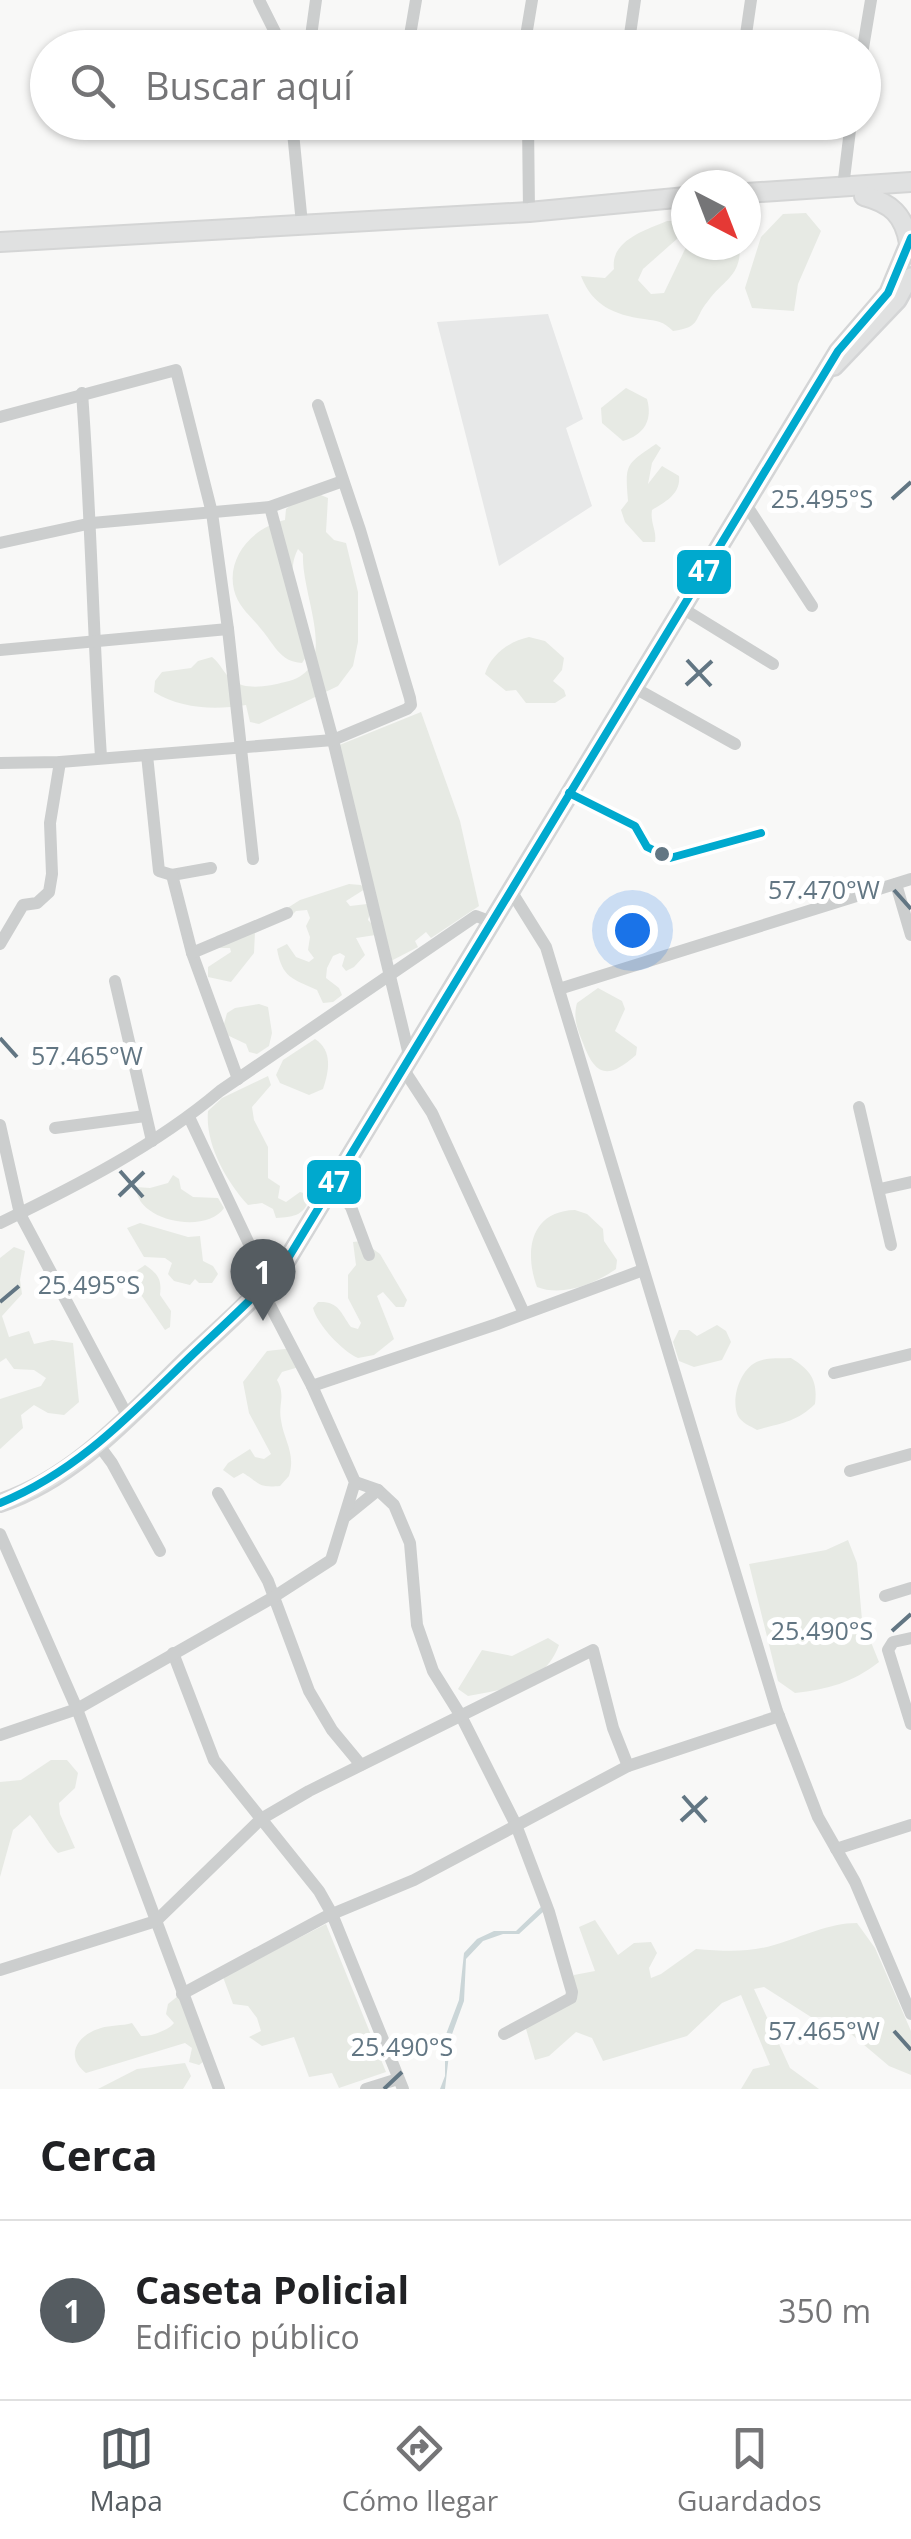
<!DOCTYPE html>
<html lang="es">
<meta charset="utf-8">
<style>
body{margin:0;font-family:"Open Sans",sans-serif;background:#f2f2f2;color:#202124}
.compass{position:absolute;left:671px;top:170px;width:90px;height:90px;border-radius:50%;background:#fff;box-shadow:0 2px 8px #0004;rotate:138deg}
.you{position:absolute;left:632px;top:930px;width:35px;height:35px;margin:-25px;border:8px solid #fff;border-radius:50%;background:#1a73e8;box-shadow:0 0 0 15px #1a73e833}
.badge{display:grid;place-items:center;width:65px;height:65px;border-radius:50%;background:#555c61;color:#fff;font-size:32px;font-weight:700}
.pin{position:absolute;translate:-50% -82px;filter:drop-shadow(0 2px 5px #0008)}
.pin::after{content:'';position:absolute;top:52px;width:35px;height:30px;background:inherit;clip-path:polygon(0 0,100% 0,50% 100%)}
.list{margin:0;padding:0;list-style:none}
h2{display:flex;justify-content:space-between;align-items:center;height:130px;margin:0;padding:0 40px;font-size:42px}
h2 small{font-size:32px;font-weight:400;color:#757577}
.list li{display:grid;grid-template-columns:65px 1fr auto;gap:30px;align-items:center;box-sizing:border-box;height:180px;padding:0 40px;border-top:2px solid #e0e0e0}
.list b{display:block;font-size:38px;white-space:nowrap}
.list p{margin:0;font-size:32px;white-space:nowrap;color:#757577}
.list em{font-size:32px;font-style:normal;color:#757577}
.icon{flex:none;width:55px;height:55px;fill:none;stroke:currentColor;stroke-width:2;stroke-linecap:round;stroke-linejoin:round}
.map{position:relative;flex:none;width:911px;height:2089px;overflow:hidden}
.search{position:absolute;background:#fff;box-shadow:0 2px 8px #0004;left:30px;right:30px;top:30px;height:110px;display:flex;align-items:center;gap:25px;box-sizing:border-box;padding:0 35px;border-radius:55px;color:#757577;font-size:38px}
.sheet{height:310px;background:#fff}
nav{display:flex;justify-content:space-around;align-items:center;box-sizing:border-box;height:140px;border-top:2px solid #e0e0e0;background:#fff;font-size:28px;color:#757577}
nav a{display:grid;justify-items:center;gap:5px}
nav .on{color:#555c61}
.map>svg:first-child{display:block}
.built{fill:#e7e8e8}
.green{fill:#e7eae4}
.water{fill:#cbd6d8}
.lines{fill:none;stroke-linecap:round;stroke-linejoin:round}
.major-casing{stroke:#d4d5d6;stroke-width:20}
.highway-casing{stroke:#d4d5d5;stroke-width:22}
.minor{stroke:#cccece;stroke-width:12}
.major{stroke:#e0e1e1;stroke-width:15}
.highway{stroke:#e0e1e1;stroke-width:18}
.bus-1-casing{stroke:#fff;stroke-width:15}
.bus-1{stroke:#00a9ce;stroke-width:8}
.ticks{fill:none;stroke:#627683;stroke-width:4}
.bus-dot{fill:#627683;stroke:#fff;stroke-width:4}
.ticks-label{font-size:25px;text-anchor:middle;fill:#627683;stroke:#fff;stroke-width:10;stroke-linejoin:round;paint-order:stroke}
.line-badge{stroke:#fff;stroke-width:4}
.badge-label{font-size:28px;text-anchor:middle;font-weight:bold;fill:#fff}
</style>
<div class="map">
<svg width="911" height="2089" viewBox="0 0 911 2089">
<rect width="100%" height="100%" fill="#f8f8f7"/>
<!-- built -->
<polygon class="built" points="548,314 583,419 566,428 592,506 499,566 437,322"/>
<!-- green -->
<g class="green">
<polygon points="806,213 821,231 798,284 794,311 752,308 745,288 761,237 783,214"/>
<path d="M 667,221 L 674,221 L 679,227 L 678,238 L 643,269 L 638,280 L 651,294 L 664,293 L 687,245 L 740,245 C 741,277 724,279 708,301 C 693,319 702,327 673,331 C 663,321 657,321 644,319 C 614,315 592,305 581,276 L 605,278 L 614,269 C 610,241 645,230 667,221 Z"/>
<path d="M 626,388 L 647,399 C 653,420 644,435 623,441 L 602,423 L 601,408 Z"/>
<path d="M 656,444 L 661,448 L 652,463 L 648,484 L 662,466 L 679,476 C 681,494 665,502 652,510 C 650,523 657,531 655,542 L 643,542 L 625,522 L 621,510 L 628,501 C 625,464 625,465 656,444 Z"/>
<path d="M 309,490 L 328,498 L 326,532 L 334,540 L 346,543 L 358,592 L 358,642 L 353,666 L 338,686 L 259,724 L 250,722 L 246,705 C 215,710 181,709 154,692 L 155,681 L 162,672 L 191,668 L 198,661 L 212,657 C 221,664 224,674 232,680 C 246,691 269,686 285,682 C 343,670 301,598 303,554 L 298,549 C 283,577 302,624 308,654 L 302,663 C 280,662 274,644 261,629 C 251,616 238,607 234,590 C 226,556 254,527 285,520 L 286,509 Z"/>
<path d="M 529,637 L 545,641 L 564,658 L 562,670 L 553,681 L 564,690 L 566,696 L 555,703 L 526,703 L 516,690 L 506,691 L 485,674 C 491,654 510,641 529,637 Z"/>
<polygon points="421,712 460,821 479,906 431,938 426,932 415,941 418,947 391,961 337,746"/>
<path d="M 349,884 L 361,885 L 365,889 L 346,901 L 350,906 L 367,904 L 371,909 L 368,920 L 382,934 L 356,938 L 365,955 L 354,967 L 346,971 L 342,966 L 345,956 L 340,953 L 333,956 L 327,968 L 326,978 L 339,988 L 342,995 L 333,1002 L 323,1003 L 317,990 C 293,979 282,978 277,949 L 287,944 L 296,957 L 309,962 L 314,958 L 308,950 L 310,937 L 306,926 L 310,918 L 307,910 L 296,911 L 289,918 L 281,912 L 300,900 Z"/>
<polygon points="248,924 255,932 254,953 231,982 208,977 208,967 231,952 230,948 212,948 216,936"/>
<path d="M 598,988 L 622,1001 L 625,1009 L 615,1031 L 637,1047 L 636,1055 C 608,1080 595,1076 583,1043 C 577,1028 573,1018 577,1003 Z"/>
<polygon points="259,1004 268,1007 272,1033 269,1046 257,1054 249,1052 246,1044 227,1035 224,1024 227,1013 235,1008"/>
<path d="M 315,1039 C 333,1051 329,1071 323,1089 L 309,1095 L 280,1083 L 276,1075 L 283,1060 Z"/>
<path d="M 268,1076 L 271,1085 L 252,1107 L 254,1120 L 268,1147 L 268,1178 L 280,1186 L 278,1198 L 286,1202 L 300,1192 L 310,1195 C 306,1215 295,1217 276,1218 L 273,1209 L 262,1203 L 248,1205 C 226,1181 205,1144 208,1111 L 222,1098 Z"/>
<path d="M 173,1175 L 179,1179 L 181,1189 L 193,1197 L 218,1198 L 224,1208 C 206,1235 136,1221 136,1187 L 150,1188 L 168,1183 Z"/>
<path d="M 575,1210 L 587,1214 L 603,1229 L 604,1241 L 617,1260 L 616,1269 C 595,1284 562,1297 537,1287 C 524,1252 530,1211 575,1210 Z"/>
<polygon points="140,1223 188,1237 200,1236 203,1261 213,1266 218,1274 212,1283 199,1283 195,1279 190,1285 174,1281 168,1274 172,1263 165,1258 144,1257 127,1228"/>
<path d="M 362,1241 L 380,1254 L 407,1300 L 404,1307 L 396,1307 L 383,1292 L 377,1296 L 394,1339 L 374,1355 L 358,1358 C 342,1351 317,1324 313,1308 L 318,1302 C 339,1301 340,1312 351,1327 L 358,1329 L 361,1323 L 348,1298 L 348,1275 L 356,1265 L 353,1242 Z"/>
<polygon points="14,1247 25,1251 20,1280 22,1294 2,1316 9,1337 29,1331 34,1344 52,1340 73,1343 79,1402 64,1415 48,1413 34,1405 21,1415 23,1428 0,1449 0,1399 41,1386 46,1378 34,1370 14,1369 6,1358 0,1362 0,1258"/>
<path d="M 145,1265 C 158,1274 162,1279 160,1295 L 171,1311 L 170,1327 L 165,1330 L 137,1289 L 132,1274 Z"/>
<polygon points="717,1325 726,1331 731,1342 722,1360 694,1367 679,1361 673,1342 679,1330 689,1330 697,1336"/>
<path d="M 294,1348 L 299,1367 L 282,1372 L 277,1380 C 286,1396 278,1404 281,1420 C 284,1441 296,1453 289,1476 L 280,1486 C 257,1488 260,1483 243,1473 L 234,1478 L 223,1470 L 228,1463 L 250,1449 L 255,1457 L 264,1459 L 271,1454 L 249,1413 L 243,1382 L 267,1351 Z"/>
<path d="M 791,1358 C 811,1370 818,1381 815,1404 C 797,1422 781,1423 757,1430 C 750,1426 742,1423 738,1416 C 730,1398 741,1367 759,1361 C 769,1357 781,1359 791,1358 Z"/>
<path d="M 848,1540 L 857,1563 L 862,1620 L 879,1662 C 852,1683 828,1689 795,1693 L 778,1681 L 749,1564 L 826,1550 Z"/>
<path d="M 548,1638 L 559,1645 C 544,1685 507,1689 468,1696 L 458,1689 L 482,1650 L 512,1656 Z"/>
<path d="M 51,1760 L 67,1760 L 78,1773 L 75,1788 L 59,1803 L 60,1814 L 75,1848 L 58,1853 C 46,1841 41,1827 30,1815 L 13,1830 L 0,1877 L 0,1782 L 21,1780 Z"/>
<path d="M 595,1920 L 618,1955 L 634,1943 L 651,1942 L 657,1953 L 649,1968 L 651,1978 L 661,1974 L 696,1949 C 724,1951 747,1953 774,1945 C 802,1937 829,1923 857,1923 L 875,1948 L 911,2031 L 911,2075 L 889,2066 L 831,2017 L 811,2017 L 764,1987 L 754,1989 L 790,2068 L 819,2089 L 741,2089 L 753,2069 L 770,2065 L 741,1995 L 722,2003 L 687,2036 L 603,2061 L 592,2038 L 576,2032 L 549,2056 L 535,2060 L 524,2022 L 569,1994 L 574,1975 L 595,1971 L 579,1927 Z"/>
<polygon points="326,1924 386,2072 339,2088 332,2073 309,2077 294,2037 262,2046 249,2037 261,2031 257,2018 248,2006 233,2004 223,1977"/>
<path d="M 178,1996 L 208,2058 L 199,2065 L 189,2062 L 192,2048 L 185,2043 L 86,2073 C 64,2056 77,2035 101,2028 C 110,2025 122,2026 132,2023 L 141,2036 C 150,2037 169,2030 174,2023 L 166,2014 L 168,2004 Z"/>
<polygon points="185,2063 191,2076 183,2089 98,2089 137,2069"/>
</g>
<!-- water -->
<polygon class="water" points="542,1906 544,1911 519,1934 503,1934 483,1941 466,1959 464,2001 451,2037 445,2089 440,2089 445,2076 445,2037 459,2000 464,1953 477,1939 494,1931 516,1931"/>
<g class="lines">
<defs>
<g id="major">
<polyline points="834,367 898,300 911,276"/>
<path d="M 0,1503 C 76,1478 132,1413 189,1358 C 223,1326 258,1296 287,1260 L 838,351 L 888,293 L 911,238"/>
</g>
<g id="highway">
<polyline points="746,193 911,182"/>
<path d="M 864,196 C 891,203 904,215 909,243"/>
<polyline points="0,242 529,212 686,197"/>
</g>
</defs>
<!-- major casing -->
<use href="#major" class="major-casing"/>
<!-- highway casing -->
<use href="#highway" class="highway-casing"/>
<!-- minor -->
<g class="minor">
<polyline points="259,0 283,48"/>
<polyline points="311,36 316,0"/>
<polyline points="408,47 416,0"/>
<polyline points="295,48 311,36 410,48"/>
<polyline points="524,48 532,0"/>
<polyline points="628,48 635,0"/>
<polyline points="744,48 751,0"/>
<polyline points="863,48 871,0"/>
<polyline points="43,77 48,77"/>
<polyline points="292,122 302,224"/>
<polyline points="528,122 529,212"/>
<polyline points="843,187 851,122"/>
<path d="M 82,393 C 91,514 93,635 101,757"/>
<polyline points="0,417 176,370 212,513 228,629 253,859"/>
<polyline points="745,503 812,606"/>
<polyline points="270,507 333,740 410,1059"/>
<polyline points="0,543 92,523 270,507 343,481"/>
<polyline points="682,608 773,664"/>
<polyline points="0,650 228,629"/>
<polyline points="633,687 735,744"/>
<polyline points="147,755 159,871 172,875 211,868"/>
<polyline points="0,763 60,762 333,740 407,709 411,705 410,698 360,530 318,405"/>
<polyline points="172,875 192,953 238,1079"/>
<polyline points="896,884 911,935"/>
<polyline points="511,891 546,947 777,1711 818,1817 855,1882 911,2014"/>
<polyline points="0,944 23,905 37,903 49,892 52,874 50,823 60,762"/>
<polyline points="192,953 287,913"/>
<polyline points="115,981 152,1141"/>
<polyline points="559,989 911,879"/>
<polyline points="404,1070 432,1113 523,1311"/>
<polyline points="859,1107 891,1245"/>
<polyline points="189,1117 268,1284"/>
<polyline points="0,1125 20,1214 128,1417"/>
<polyline points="55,1128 145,1116"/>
<polyline points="335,1184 351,1207 369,1255"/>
<polyline points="880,1189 911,1182"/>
<path d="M 0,1223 C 76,1186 155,1146 220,1091 L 476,916 L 492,922"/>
<polyline points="834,1373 911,1354"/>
<polyline points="312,1386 497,1324 643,1270"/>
<polyline points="98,1444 112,1463 160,1551"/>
<polyline points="850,1471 911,1454"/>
<polyline points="355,1482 378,1490 394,1505 410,1543 417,1625 433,1671 461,1716 516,1825 549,1912 572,1992 571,1998 504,2034"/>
<polyline points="218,1493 268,1581 309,1691 332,1730 361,1765"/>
<polyline points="346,1516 378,1490"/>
<polyline points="0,1534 77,1709 219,2089"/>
<polyline points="885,1596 911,1588"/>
<polyline points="911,1638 893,1642 888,1650 911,1724"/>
<polyline points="173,1653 214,1760 319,1891 332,1914 403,2089"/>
<polyline points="0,1735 77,1709 272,1598 331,1560 355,1482 312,1386 262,1290"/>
<polyline points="836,1849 911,1825"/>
<polyline points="0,1970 156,1921 261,1819 309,1791 593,1650 613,1728 628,1766"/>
<polyline points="182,1994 325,1917 414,1880 628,1766 779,1716"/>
<polyline points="366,2089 398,2079"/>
</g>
<!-- major -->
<use href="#major" class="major"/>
<!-- highway -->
<use href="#highway" class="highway"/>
<defs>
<g id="bus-1">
<polyline points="569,793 635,826 647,847 670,858 761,833"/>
<path d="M 0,1503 C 77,1472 130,1415 189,1358 C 222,1326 257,1296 287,1260 L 838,351 L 888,293 L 911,238"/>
</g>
</defs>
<!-- bus-1 casing -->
<use href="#bus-1" class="bus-1-casing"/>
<!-- bus-1 -->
<use href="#bus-1" class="bus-1"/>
</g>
<!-- ticks -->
<path class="ticks" d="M 892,499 L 911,482M 687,660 L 711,686M 686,685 L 712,661M 894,890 L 911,909M 0,1038 L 17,1057M 120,1171 L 143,1197M 119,1196 L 144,1172M 0,1302 L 19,1286M 892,1631 L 911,1614M 683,1796 L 706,1822M 681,1821 L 707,1797M 894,2031 L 911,2050M 384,2089 L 402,2072"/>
<!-- markers -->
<circle class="bus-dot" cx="662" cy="854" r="9"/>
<g class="ticks-label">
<text x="822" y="508">25.495°S</text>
<text x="824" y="899">57.470°W</text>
<text x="87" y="1065">57.465°W</text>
<text x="89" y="1294">25.495°S</text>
<text x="822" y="1640">25.490°S</text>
<text x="824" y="2040">57.465°W</text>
<text x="402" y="2056">25.490°S</text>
</g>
<g class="line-badge">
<rect x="675" y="548" width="58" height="48" rx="10" fill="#00a9ce"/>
<rect x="305" y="1158" width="58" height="48" rx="10" fill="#00a9ce"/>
</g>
<g class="badge-label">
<text x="704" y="581">47</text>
<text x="334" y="1192">47</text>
</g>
</svg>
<svg class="compass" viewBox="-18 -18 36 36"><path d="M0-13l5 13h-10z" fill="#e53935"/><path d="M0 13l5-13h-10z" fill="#757577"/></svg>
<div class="you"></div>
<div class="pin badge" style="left:263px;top:1321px">1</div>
<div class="search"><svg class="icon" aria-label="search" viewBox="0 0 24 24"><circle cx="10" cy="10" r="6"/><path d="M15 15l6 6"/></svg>Buscar aquí</div>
</div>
<section class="sheet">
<h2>Cerca<small></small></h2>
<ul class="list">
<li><span class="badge">1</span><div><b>Caseta Policial</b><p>Edificio público</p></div><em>350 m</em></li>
</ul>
</section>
<nav>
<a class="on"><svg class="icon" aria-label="map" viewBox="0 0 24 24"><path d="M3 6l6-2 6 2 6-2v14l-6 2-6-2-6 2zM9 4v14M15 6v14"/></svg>Mapa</a>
<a><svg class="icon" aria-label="directions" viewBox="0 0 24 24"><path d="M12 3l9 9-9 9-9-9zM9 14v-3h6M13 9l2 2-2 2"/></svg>Cómo llegar</a>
<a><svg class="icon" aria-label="saved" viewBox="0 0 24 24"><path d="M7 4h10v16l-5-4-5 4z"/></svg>Guardados</a>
</nav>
